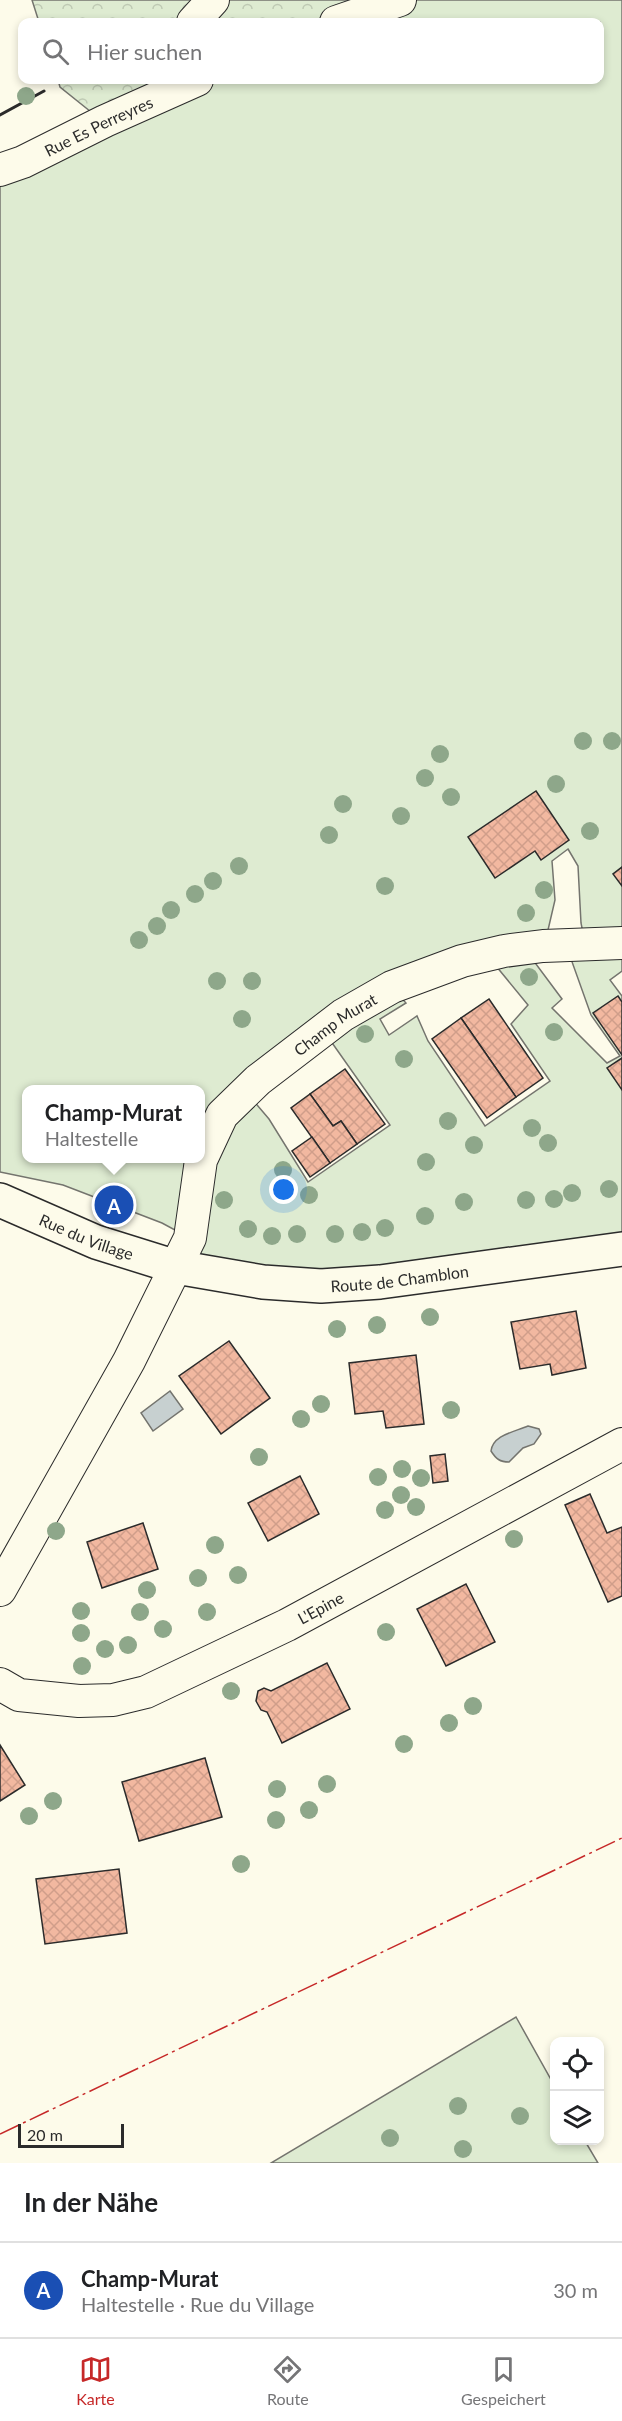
<!DOCTYPE html>
<html lang="de">
<meta charset="utf-8">
<style>
body{margin:0;font-family:Lato,sans-serif;background:#f6f6f6;color:#202124}
.controls{position:absolute;right:18px;bottom:18px;display:grid;overflow:hidden;border-radius:12px;box-shadow:0 3px 9px #0003}
.controls button{width:54px;height:54px;display:grid;place-items:center;padding:0;border:0;border-bottom:2px solid #e0e0e0;background:#fff;color:#202124;font:30px sans-serif}
.scale{position:absolute;left:18px;bottom:15px;width:106px;box-sizing:border-box;padding-left:6px;border:3px solid #2b2b2b;border-top:0;font-size:16px;line-height:21px;white-space:nowrap;color:#2b2b2b;-webkit-text-stroke:4px #fdfbea;paint-order:stroke}
.you{position:absolute;left:284px;top:1190px;width:21px;height:21px;margin:-15px;border:4px solid #fff;border-radius:50%;background:#1a73e8;box-shadow:0 0 0 9px #1a73e833}
.badge{display:grid;place-items:center;width:39px;height:39px;border-radius:50%;background:#c62828;color:#fff;font-size:20px;font-weight:700}
.pin{position:absolute;translate:-50% -50%;border:3px solid #fff;box-shadow:0 2px 6px #0006}
.popup{position:absolute;left:22px;top:1085px;width:183px;height:78px;box-sizing:border-box;display:grid;place-content:center;border-radius:12px;background:#fff;filter:drop-shadow(0 2px 4px #0005);font-size:20px;white-space:nowrap;color:#757577}
.popup b{font-size:22px;color:#202124}
.popup::after{content:'';position:absolute;left:50%;top:100%;margin-left:-12px;border:12px solid transparent;border-top-color:#fff}
.list{margin:0;padding:0;list-style:none}
h2{display:flex;justify-content:space-between;align-items:center;height:78px;margin:0;padding:0 24px;font-size:26px}
h2 small{font-size:20px;font-weight:400;color:#757577}
.list li{display:grid;grid-template-columns:39px 1fr auto;gap:18px;align-items:center;box-sizing:border-box;height:96px;padding:0 24px;border-top:2px solid #e0e0e0}
.list b{display:block;font-size:22px;white-space:nowrap}
.list p{margin:0;font-size:20px;white-space:nowrap;color:#757577}
.list em{font-size:20px;font-style:normal;color:#757577}
.icon{flex:none;width:33px;height:33px;fill:none;stroke:currentColor;stroke-width:2;stroke-linecap:round;stroke-linejoin:round}
.map{position:relative;flex:none;width:622px;height:2163px;overflow:hidden}
.search{position:absolute;background:#fff;box-shadow:0 3px 9px #0003;left:18px;right:18px;top:18px;height:66px;display:flex;align-items:center;gap:15px;box-sizing:border-box;padding:0 21px;border-radius:12px;color:#757577;font-size:22px}
.sheet{height:174px;background:#fff}
nav{display:flex;justify-content:space-around;align-items:center;box-sizing:border-box;height:84px;border-top:2px solid #e0e0e0;background:#fff;font-size:16px;color:#757577}
nav a{display:grid;justify-items:center;gap:3px}
nav .on{color:#c62828}
.map>svg:first-child{display:block}
.green{fill:#deebd1;stroke:#74746e;stroke-width:1.5;fill-rule:evenodd}
.forest{fill:url(#forest-crowns);stroke:#74746e;stroke-width:1.5}
.water{fill:#c7d0d0;stroke:#74746e;stroke-width:1.5}
.building{fill:url(#building-cross-hatch);stroke:#2b2b2b;stroke-width:1.5}
.lines{fill:none;stroke-linecap:round;stroke-linejoin:round}
.street-casing{stroke:#2b2b2b;stroke-width:34}
.secondary-casing{stroke:#2b2b2b;stroke-width:36}
.street{stroke:#fdfbea;stroke-width:32}
.secondary{stroke:#fdfbea;stroke-width:33}
.wall{stroke:#2b2b2b;stroke-width:3}
.power{stroke:#c62828;stroke-width:1.5;stroke-dasharray:21 4.5 3 4.5;stroke-linecap:butt}
.tree{fill:#8ea78a}
.labels{text-anchor:middle;dominant-baseline:central;stroke-width:4.5;stroke-linejoin:round;paint-order:stroke}
.street-label{font-size:16px;fill:#2b2b2b;stroke:#fdfbea}
</style>
<div class="map">
<svg width="622" height="2163" viewBox="0 0 622 2163">
<defs>
<pattern id="forest-crowns" width="20" height="18" patternUnits="userSpaceOnUse" patternTransform="scale(1.5)"><rect width="20" height="18" fill="#deebd1"/><path d="M2 6a3 3 0 1 1 6 0M12 15a3 3 0 1 1 6 0" fill="none" stroke="#bfcab4"/></pattern>
<pattern id="building-cross-hatch" width="8" height="8" patternUnits="userSpaceOnUse" patternTransform="scale(1.5)"><rect width="8" height="8" fill="#f2b8a0"/><path d="M0 0l8 8M0 8l8-8" fill="none" stroke="#d09e8a"/></pattern>
</defs>
<rect width="100%" height="100%" fill="#fdfbea"/>
<!-- green -->
<g class="green">
<path d="M 409,0 L 622,0 L 622,971 L 610,980 L 622,996 L 622,1249 L 380,1282 L 176,1267 L 190,1238 L 162,1223 L 63,1185 L 0,1172 L 0,175 L 204,80 L 600,80 L 600,22 L 347,22 ZM 568,849 L 578,866 L 581,923 L 585,943 L 566,945 L 591,1015 L 620,1056 L 607,1063 L 552,1008 L 562,999 L 524,948 L 548,930 L 555,900 L 552,861 ZM 487,955 L 528,1005 L 511,1024 L 550,1081 L 485,1126 L 428,1041 L 417,1016 L 389,1035 L 380,1019 L 406,1003 L 392,988 ZM 323,1030 L 390,1125 L 308,1182 L 269,1119 L 246,1092 ZM 27,1090 L 201,1090 L 201,1158 L 27,1158 Z"/>
<polygon points="516,2017 554,2085 554,2140 585,2141 598,2163 271,2163"/>
</g>
<!-- forest -->
<g class="forest">
<polygon points="32,0 389,0 326,22 39,22"/>
<polygon points="58,80 189,80 101,120 60,87"/>
</g>
<!-- water -->
<g class="water">
<polygon points="170,1391 183,1409 153,1431 141,1413"/>
<path d="M 528,1426 L 539,1429 L 541,1434 L 534,1444 L 523,1448 L 509,1462 C 500,1462 496,1459 491,1451 C 493,1435 514,1432 528,1426 Z"/>
</g>
<!-- building -->
<g class="building">
<polygon points="536,791 569,840 541,860 535,851 495,878 468,837"/>
<polygon points="622,867 622,886 613,874"/>
<polygon points="618,996 622,1002 622,1055 593,1013"/>
<polygon points="489,999 543,1078 516,1097 461,1018"/>
<polygon points="461,1018 516,1097 487,1118 432,1039"/>
<polygon points="622,1058 622,1090 607,1068"/>
<polygon points="345,1069 385,1124 357,1144 341,1121 333,1126 310,1094"/>
<polygon points="310,1094 333,1126 341,1121 357,1144 330,1163 291,1108"/>
<polygon points="312,1137 330,1163 310,1177 292,1151"/>
<polygon points="576,1311 586,1368 552,1375 550,1364 520,1369 511,1322"/>
<polygon points="229,1341 270,1398 221,1434 179,1376"/>
<polygon points="416,1355 424,1424 386,1428 383,1411 355,1414 349,1363"/>
<polygon points="445,1454 448,1481 433,1483 430,1456"/>
<polygon points="300,1476 319,1514 268,1541 248,1503"/>
<polygon points="590,1494 607,1533 622,1527 622,1596 608,1602 565,1505"/>
<polygon points="143,1523 158,1569 102,1588 87,1542"/>
<polygon points="466,1584 495,1642 446,1666 417,1609"/>
<polygon points="327,1663 350,1709 282,1743 267,1712 261,1710 256,1701 258,1691 264,1688 271,1691"/>
<polygon points="0,1745 25,1785 0,1801"/>
<polygon points="205,1758 222,1817 139,1841 122,1782"/>
<polygon points="119,1869 127,1933 45,1944 36,1879"/>
</g>
<g class="lines">
<defs>
<g id="street">
<polyline points="193,22 213,0"/>
<polyline points="336,22 400,0"/>
<path id="s1" d="M 0,170 L 23,162 L 105,121 L 197,80"/>
<path id="s2" d="M 0,1590 L 129,1361 L 190,1238 L 201,1160 L 222,1115 L 258,1080 L 343,1015 L 392,987 L 462,961 L 504,951 L 543,946 L 622,943"/>
<path id="s3" d="M 0,1684 L 19,1695 L 79,1701 L 113,1700 L 146,1692 L 287,1625 L 622,1444"/>
</g>
<g id="secondary">
<path id="s4" d="M 0,1200 L 96,1242 L 176,1267 L 263,1282 L 321,1286 L 380,1282 L 622,1249"/>
</g>
</defs>
<!-- street casing -->
<use href="#street" class="street-casing"/>
<!-- secondary casing -->
<use href="#secondary" class="secondary-casing"/>
<!-- street -->
<use href="#street" class="street"/>
<!-- secondary -->
<use href="#secondary" class="secondary"/>
<!-- wall -->
<polyline class="wall" points="0,115 44,91"/>
<!-- power -->
<polyline class="power" points="0,2134 622,1838"/>
</g>
<!-- trees -->
<g class="tree">
<circle cx="26" cy="96" r="9"/>
<circle cx="583" cy="741" r="9"/>
<circle cx="612" cy="741" r="9"/>
<circle cx="440" cy="754" r="9"/>
<circle cx="425" cy="778" r="9"/>
<circle cx="556" cy="784" r="9"/>
<circle cx="451" cy="797" r="9"/>
<circle cx="343" cy="804" r="9"/>
<circle cx="401" cy="816" r="9"/>
<circle cx="590" cy="831" r="9"/>
<circle cx="329" cy="835" r="9"/>
<circle cx="239" cy="866" r="9"/>
<circle cx="213" cy="881" r="9"/>
<circle cx="385" cy="886" r="9"/>
<circle cx="544" cy="890" r="9"/>
<circle cx="195" cy="894" r="9"/>
<circle cx="171" cy="910" r="9"/>
<circle cx="526" cy="913" r="9"/>
<circle cx="157" cy="926" r="9"/>
<circle cx="139" cy="940" r="9"/>
<circle cx="529" cy="977" r="9"/>
<circle cx="217" cy="981" r="9"/>
<circle cx="252" cy="981" r="9"/>
<circle cx="242" cy="1019" r="9"/>
<circle cx="554" cy="1032" r="9"/>
<circle cx="365" cy="1034" r="9"/>
<circle cx="404" cy="1059" r="9"/>
<circle cx="448" cy="1121" r="9"/>
<circle cx="532" cy="1128" r="9"/>
<circle cx="548" cy="1143" r="9"/>
<circle cx="474" cy="1145" r="9"/>
<circle cx="426" cy="1162" r="9"/>
<circle cx="283" cy="1170" r="9"/>
<circle cx="609" cy="1189" r="9"/>
<circle cx="572" cy="1193" r="9"/>
<circle cx="309" cy="1195" r="9"/>
<circle cx="554" cy="1199" r="9"/>
<circle cx="224" cy="1200" r="9"/>
<circle cx="526" cy="1200" r="9"/>
<circle cx="464" cy="1202" r="9"/>
<circle cx="425" cy="1216" r="9"/>
<circle cx="385" cy="1228" r="9"/>
<circle cx="248" cy="1229" r="9"/>
<circle cx="362" cy="1232" r="9"/>
<circle cx="297" cy="1234" r="9"/>
<circle cx="335" cy="1234" r="9"/>
<circle cx="272" cy="1236" r="9"/>
<circle cx="430" cy="1317" r="9"/>
<circle cx="377" cy="1325" r="9"/>
<circle cx="337" cy="1329" r="9"/>
<circle cx="321" cy="1404" r="9"/>
<circle cx="451" cy="1410" r="9"/>
<circle cx="301" cy="1419" r="9"/>
<circle cx="259" cy="1457" r="9"/>
<circle cx="402" cy="1469" r="9"/>
<circle cx="378" cy="1477" r="9"/>
<circle cx="421" cy="1478" r="9"/>
<circle cx="401" cy="1495" r="9"/>
<circle cx="416" cy="1507" r="9"/>
<circle cx="385" cy="1510" r="9"/>
<circle cx="56" cy="1531" r="9"/>
<circle cx="514" cy="1539" r="9"/>
<circle cx="215" cy="1545" r="9"/>
<circle cx="238" cy="1575" r="9"/>
<circle cx="198" cy="1578" r="9"/>
<circle cx="147" cy="1590" r="9"/>
<circle cx="81" cy="1611" r="9"/>
<circle cx="140" cy="1612" r="9"/>
<circle cx="207" cy="1612" r="9"/>
<circle cx="163" cy="1629" r="9"/>
<circle cx="386" cy="1632" r="9"/>
<circle cx="81" cy="1633" r="9"/>
<circle cx="128" cy="1645" r="9"/>
<circle cx="105" cy="1649" r="9"/>
<circle cx="82" cy="1666" r="9"/>
<circle cx="231" cy="1691" r="9"/>
<circle cx="473" cy="1706" r="9"/>
<circle cx="449" cy="1723" r="9"/>
<circle cx="404" cy="1744" r="9"/>
<circle cx="327" cy="1784" r="9"/>
<circle cx="277" cy="1789" r="9"/>
<circle cx="53" cy="1801" r="9"/>
<circle cx="309" cy="1810" r="9"/>
<circle cx="29" cy="1816" r="9"/>
<circle cx="276" cy="1820" r="9"/>
<circle cx="241" cy="1864" r="9"/>
<circle cx="458" cy="2106" r="9"/>
<circle cx="520" cy="2116" r="9"/>
<circle cx="390" cy="2138" r="9"/>
<circle cx="463" cy="2149" r="9"/>
</g>
<g class="labels">
<!-- street labels -->
<g class="street-label">
<text stroke="none"><textPath href="#s1" startOffset="108">Rue Es Perreyres</textPath></text>
<text stroke="none"><textPath href="#s2" startOffset="674">Champ Murat</textPath></text>
<text stroke="none"><textPath href="#s4" startOffset="94">Rue du Village</textPath></text>
<text stroke="none"><textPath href="#s4" startOffset="414">Route de Chamblon</textPath></text>
<text stroke="none"><textPath href="#s3" startOffset="344">L'Epine</textPath></text>
</g>
</g>
</svg>
<div class="controls">
<button><svg class="icon" aria-label="locate" viewBox="0 0 24 24"><circle cx="12" cy="12" r="6"/><path d="M12 2v4M12 18v4M2 12h4M18 12h4"/></svg></button>
<button><svg class="icon" aria-label="layers" viewBox="0 0 24 24"><path d="M12 4l9 5-9 5-9-5zM3 14l9 5 9-5"/></svg></button>
</div>
<div class="scale">20 m</div>
<div class="you"></div>
<div class="pin badge" style="left:114px;top:1205px;background:#1a4fb4">A</div>
<div class="popup"><b>Champ-Murat</b>Haltestelle</div>
<div class="search"><svg class="icon" aria-label="search" viewBox="0 0 24 24"><circle cx="10" cy="10" r="6"/><path d="M15 15l6 6"/></svg>Hier suchen</div>
</div>
<section class="sheet">
<h2>In der Nähe<small></small></h2>
<ul class="list">
<li><span class="badge" style="background:#1a4fb4">A</span><div><b>Champ-Murat</b><p>Haltestelle · Rue du Village</p></div><em>30 m</em></li>
</ul>
</section>
<nav>
<a class="on"><svg class="icon" aria-label="map" viewBox="0 0 24 24"><path d="M3 6l6-2 6 2 6-2v14l-6 2-6-2-6 2zM9 4v14M15 6v14"/></svg>Karte</a>
<a><svg class="icon" aria-label="directions" viewBox="0 0 24 24"><path d="M12 3l9 9-9 9-9-9zM9 14v-3h6M13 9l2 2-2 2"/></svg>Route</a>
<a><svg class="icon" aria-label="saved" viewBox="0 0 24 24"><path d="M7 4h10v16l-5-4-5 4z"/></svg>Gespeichert</a>
</nav>
